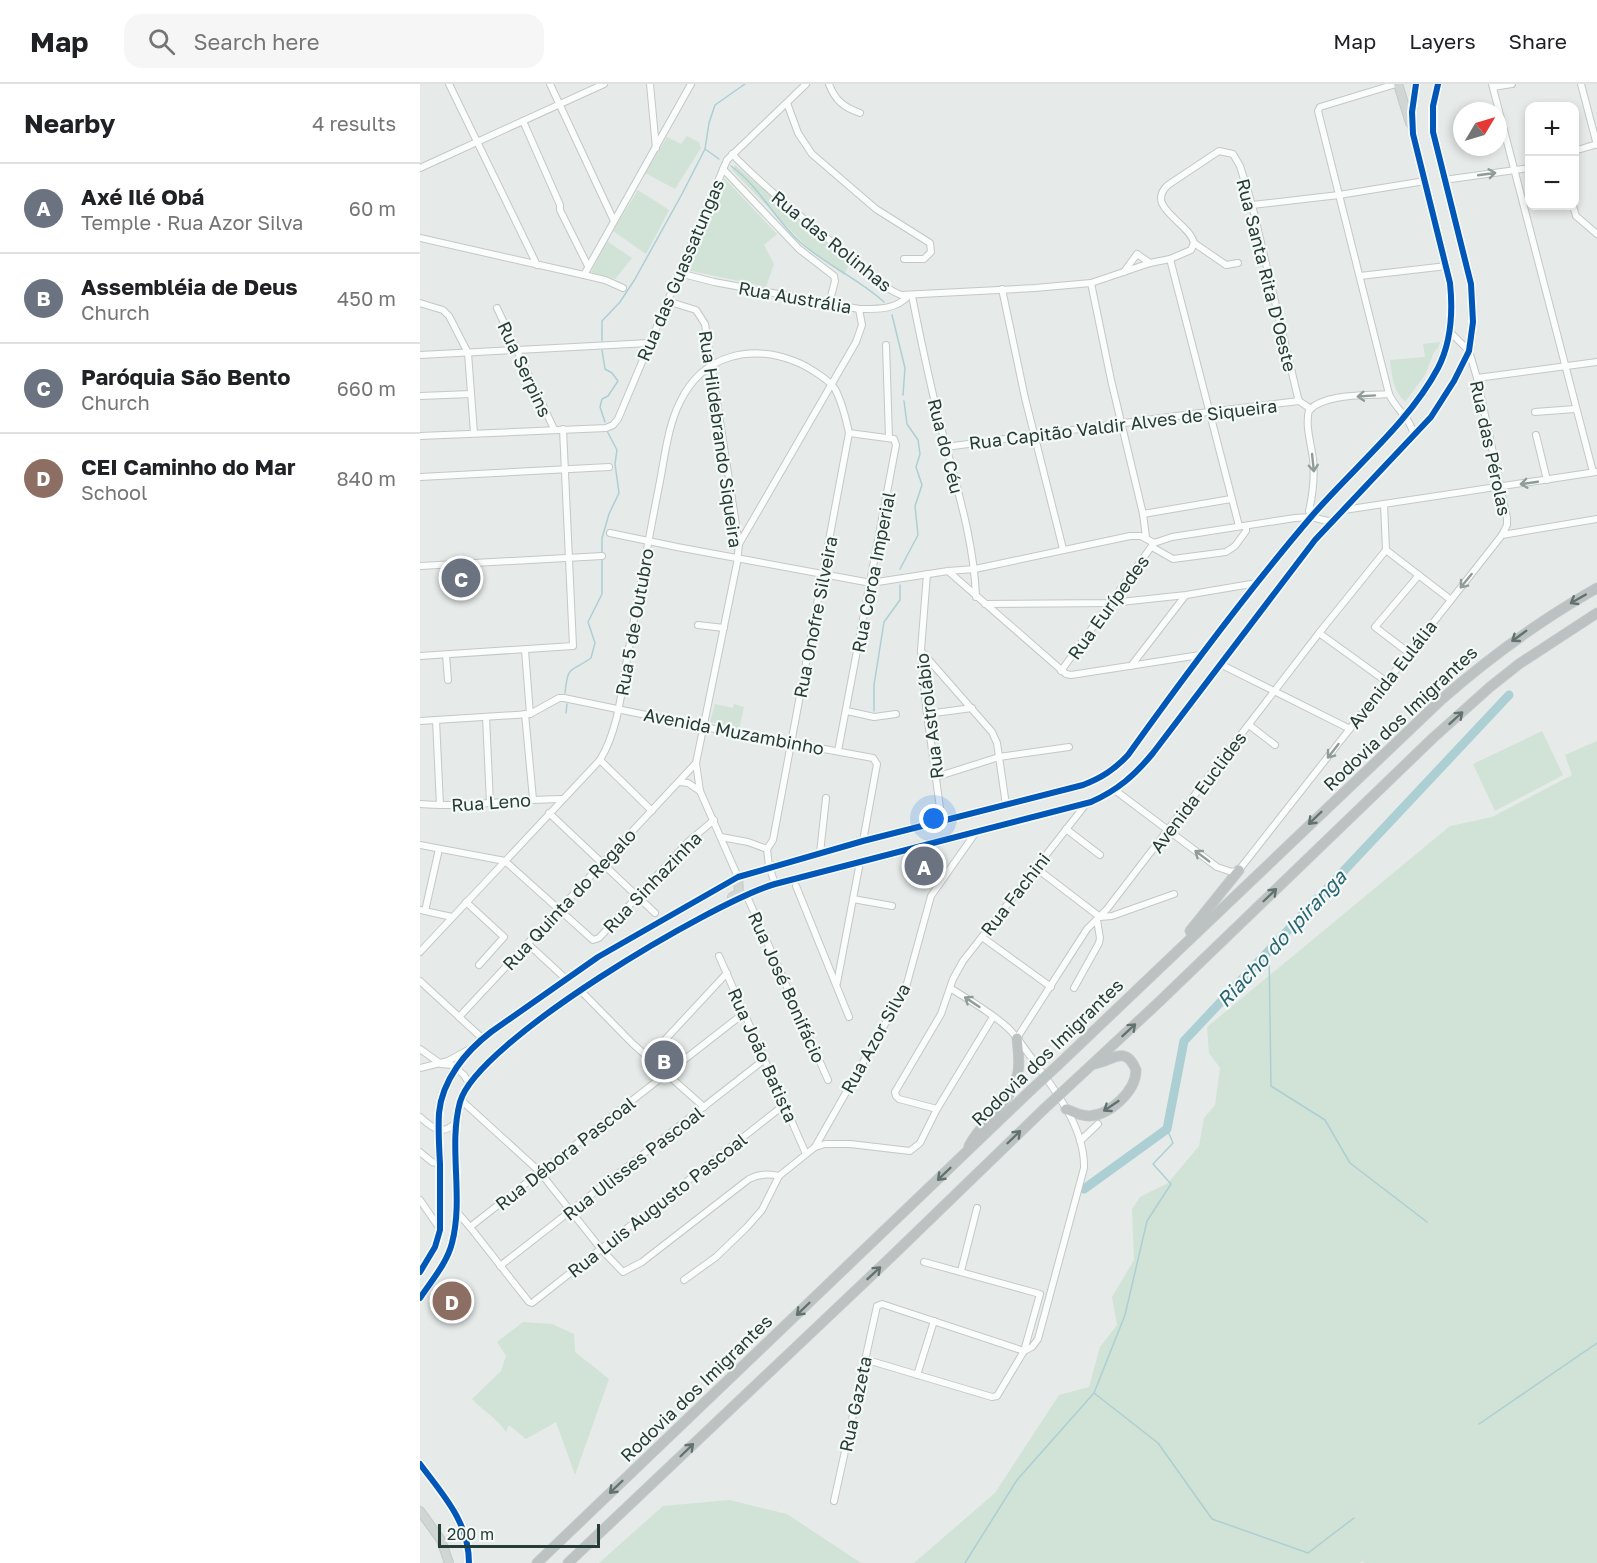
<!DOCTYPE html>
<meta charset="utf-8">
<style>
body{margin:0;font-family:"Golos Text",sans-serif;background:#f6f6f6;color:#202124}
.controls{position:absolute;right:18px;top:18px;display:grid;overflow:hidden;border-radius:12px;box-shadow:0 3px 9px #0003}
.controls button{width:54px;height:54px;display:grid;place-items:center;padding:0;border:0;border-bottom:2px solid #e0e0e0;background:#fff;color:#202124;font:30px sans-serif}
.compass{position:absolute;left:1033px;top:18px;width:54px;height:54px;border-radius:50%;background:#fff;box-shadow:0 3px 9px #0003;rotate:52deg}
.scale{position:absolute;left:18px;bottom:15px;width:162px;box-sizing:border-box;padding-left:6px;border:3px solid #263c36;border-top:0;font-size:16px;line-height:21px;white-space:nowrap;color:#263c36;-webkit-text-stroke:4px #f5f9f7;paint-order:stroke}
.you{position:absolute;left:514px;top:735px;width:21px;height:21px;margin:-15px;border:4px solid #fff;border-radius:50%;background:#1a73e8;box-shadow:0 0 0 9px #1a73e833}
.badge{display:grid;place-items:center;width:39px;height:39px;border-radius:50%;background:#ea580c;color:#fff;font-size:20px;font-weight:700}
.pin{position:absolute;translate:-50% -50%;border:3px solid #fff;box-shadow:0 2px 6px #0006}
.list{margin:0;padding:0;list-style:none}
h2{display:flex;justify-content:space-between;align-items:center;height:78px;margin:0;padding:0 24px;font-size:26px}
h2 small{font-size:20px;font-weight:400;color:#757577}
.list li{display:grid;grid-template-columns:39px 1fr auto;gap:18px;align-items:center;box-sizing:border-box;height:90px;padding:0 24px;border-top:2px solid #e0e0e0}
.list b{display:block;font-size:22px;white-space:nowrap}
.list p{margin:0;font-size:20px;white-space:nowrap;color:#757577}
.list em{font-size:20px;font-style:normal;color:#757577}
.icon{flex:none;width:33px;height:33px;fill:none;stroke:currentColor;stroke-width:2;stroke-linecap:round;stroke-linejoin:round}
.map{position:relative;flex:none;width:1177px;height:1479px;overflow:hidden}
header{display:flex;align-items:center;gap:36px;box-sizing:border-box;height:84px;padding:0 30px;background:#fff;border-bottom:2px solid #e0e0e0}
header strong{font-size:28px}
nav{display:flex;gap:33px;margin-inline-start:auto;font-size:21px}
.search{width:420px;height:54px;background:#f6f6f6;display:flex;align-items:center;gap:15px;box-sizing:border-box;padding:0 21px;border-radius:18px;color:#757577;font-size:22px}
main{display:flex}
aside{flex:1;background:#fff}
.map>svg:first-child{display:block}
.green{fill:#d1e2d6}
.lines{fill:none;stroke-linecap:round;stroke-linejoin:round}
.stream{stroke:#accfd4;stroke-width:1.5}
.river{stroke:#accfd4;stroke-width:9}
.minor-casing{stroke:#c3c8c6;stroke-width:8}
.major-casing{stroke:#c3c9c7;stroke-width:10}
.highway-casing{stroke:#c3c9c7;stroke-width:11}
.minor{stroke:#fbfcfc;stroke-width:6}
.major{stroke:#cfd6d4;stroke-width:8}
.highway{stroke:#bcc2c1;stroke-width:9}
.highway-bridge-casing{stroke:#c3c9c7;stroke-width:11;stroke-linecap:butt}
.highway-bridge{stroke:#bcc2c1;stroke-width:9}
.cycleway-casing{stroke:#f5f9f7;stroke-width:10}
.cycleway{stroke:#0057b8;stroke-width:6}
.oneway{stroke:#909c99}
.oneway2{stroke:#62726e}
.labels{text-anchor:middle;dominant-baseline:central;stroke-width:4.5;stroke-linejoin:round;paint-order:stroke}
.street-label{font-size:18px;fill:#263c36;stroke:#f5f9f7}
.water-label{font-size:20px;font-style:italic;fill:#266672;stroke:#f5f9f7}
</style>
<header>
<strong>Map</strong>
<div class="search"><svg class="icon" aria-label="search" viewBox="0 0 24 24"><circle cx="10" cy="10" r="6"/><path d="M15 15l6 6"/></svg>Search here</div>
<nav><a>Map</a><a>Layers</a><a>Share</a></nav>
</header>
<main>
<aside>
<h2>Nearby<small>4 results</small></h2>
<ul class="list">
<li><span class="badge" style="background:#6b7280">A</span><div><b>Axé Ilé Obá</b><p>Temple · Rua Azor Silva</p></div><em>60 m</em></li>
<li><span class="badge" style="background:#6b7280">B</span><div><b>Assembléia de Deus</b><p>Church</p></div><em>450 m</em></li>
<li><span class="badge" style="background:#6b7280">C</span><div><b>Paróquia São Bento</b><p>Church</p></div><em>660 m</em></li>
<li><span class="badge" style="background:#8d6e63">D</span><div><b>CEI Caminho do Mar</b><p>School</p></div><em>840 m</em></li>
</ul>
</aside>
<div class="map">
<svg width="1177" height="1479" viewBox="0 0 1177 1479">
<rect width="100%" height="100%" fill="#e6ebe9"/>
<!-- green -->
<g class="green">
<polygon points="267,52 279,58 281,64 255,105 225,89 247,53 261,60"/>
<polygon points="315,81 430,179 424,191 389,165 312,86"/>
<polygon points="304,94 357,150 344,161 354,180 346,203 267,186"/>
<polygon points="218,106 249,126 226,170 193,147"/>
<polygon points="187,157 212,174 195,195 171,188"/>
<path d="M 1020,258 L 1018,264 L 1014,268 L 1005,291 L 985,318 C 973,306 972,292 970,276 L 1005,273 L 1003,260 Z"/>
<polygon points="295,620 313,624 314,620 324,623 319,645 290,638"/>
<polygon points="1122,647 1143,691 1075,727 1053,680"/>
<polygon points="1177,657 1177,1479 944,1479 943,1477 940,1479 494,1479 575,1409 639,1311 669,1303 680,1263 697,1241 692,1213 714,1176 712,1125 720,1113 748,1099 779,1062 784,1034 795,1021 800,984 789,969 787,943 1030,742 1072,733 1152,691 1145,671"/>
<path d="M 103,1238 L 132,1240 L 154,1250 L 155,1268 L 189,1295 L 155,1391 L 136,1338 L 106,1355 L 89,1341 L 86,1348 C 77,1334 63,1327 52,1315 L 81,1287 L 86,1272 L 77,1258 Z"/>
<polygon points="309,1416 367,1430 441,1479 179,1479 243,1422"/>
</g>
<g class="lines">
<!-- stream -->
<g class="stream">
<polyline points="285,65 299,75"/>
<path d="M 311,82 C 340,103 355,136 380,158 C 406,181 439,195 464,218"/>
<polyline points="472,231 485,284 483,311"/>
<polyline points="182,257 182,237 200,218 215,195 262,110 285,65 289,39 295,21 325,0"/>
<polyline points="182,266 185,285 192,289 198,297 188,312 182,315 180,323 185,338"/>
<polyline points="480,485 498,451 495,422 502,401 496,383 500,370 498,356 487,340 484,317"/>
<path d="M 145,609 C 148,580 150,589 171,574 L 175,559 L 168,538 L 182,510 L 182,454 L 189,430 L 199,409 L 195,380 L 197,366 L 187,347"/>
<polyline points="454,627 454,601 464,538 480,516 480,501"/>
<polyline points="146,629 147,620"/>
<polyline points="849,866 851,1002 905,1036 930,1079 1007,1138"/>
<polyline points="674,1309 738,1359 792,1435 888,1469 934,1434"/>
<polyline points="1059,1340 1177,1259"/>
<polyline points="545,1479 597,1396 674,1309 705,1231 727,1137 751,1100 733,1080 753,1059 747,1045"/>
</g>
<!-- river -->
<polyline class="river" points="664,1105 747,1045 764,957 1089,611"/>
<defs>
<g id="minor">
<polyline points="29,0 117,181"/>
<polyline points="130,0 194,137"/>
<polyline points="230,0 236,64"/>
<path d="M 409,0 C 415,16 423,23 440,29"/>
<path d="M 976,0 L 900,23 L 898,27 L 969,310 C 976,326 991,334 994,352"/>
<polyline points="1072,0 1173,388"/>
<polyline points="1161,0 1177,61"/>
<polyline points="1073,3 1092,0"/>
<polyline points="367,19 378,49 392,70 456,125 510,159 511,168 504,175 484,175"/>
<polyline points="103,37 140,121 140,126 168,182"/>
<polyline points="1154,67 1177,60"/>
<path d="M 312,70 C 347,106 387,137 425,169 C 442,183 461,203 481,211 L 615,204 L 671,199 L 730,179 L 750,175 L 771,166 L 774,159"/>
<polyline points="0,84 184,0"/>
<polyline points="303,85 379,165 414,192 415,197 409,220"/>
<polyline points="1024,96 1110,84"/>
<polyline points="832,121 919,111 1005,97"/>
<polyline points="1153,122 1156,132 1177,150"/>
<polyline points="0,154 164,191 185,196 203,204"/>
<polyline points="750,175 819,442"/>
<path d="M 818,179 L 806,181 L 774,159 C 769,138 724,123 748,101 L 799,67 L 813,70 L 820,82 L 832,121 L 878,314 L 879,317 L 891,325"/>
<polyline points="704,188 717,170 730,179"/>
<path d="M 259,189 L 294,198 L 439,225 C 457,225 476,226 488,212"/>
<polyline points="164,191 271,0"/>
<polyline points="940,192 1027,182"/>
<polyline points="671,199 691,296 723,430 726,453"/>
<polyline points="582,205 605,314 643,465"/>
<path d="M 492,212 C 501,257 510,302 522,347 C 536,401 554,456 556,513"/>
<polyline points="247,217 276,226 285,240 319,460 317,479 276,679 280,707 318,793"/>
<polyline points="0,219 23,226 29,232 48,269 54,349"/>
<polyline points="77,224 134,345"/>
<polyline points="466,261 469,354"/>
<polyline points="0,271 229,259"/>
<polyline points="1057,294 1177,278"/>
<polyline points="0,312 51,310"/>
<polyline points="1115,328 1155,325"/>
<polyline points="1116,351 1127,396"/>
<polyline points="0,352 186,344 193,341 198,335 307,76 386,0"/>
<polyline points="526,363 764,331 879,317"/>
<polyline points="0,393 189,383"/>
<polyline points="964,420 966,466 1031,516"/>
<polyline points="924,426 1176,388"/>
<polyline points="723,430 811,415"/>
<path d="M 891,433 L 889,427 C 893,409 895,393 893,375 C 891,359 885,342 889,326 C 906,309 946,312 969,310"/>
<polyline points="190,449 257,463 451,499 528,487 555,485 710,452 721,452 734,459 752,453 875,434 891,433 912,438"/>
<polyline points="1082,451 1177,435"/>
<polyline points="319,460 436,258 442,241 439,225"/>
<polyline points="732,463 753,475 806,468 815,462 826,447 826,442"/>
<polyline points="0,482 182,472"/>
<polyline points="528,487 646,590 651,591 780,571"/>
<polyline points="507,490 501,566 506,623 522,738"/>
<polyline points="565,520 691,519 766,511 837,499"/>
<polyline points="278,541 304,544"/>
<polyline points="899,549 967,598"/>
<polyline points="105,566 110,630"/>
<polyline points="501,567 572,648 577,659 586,721"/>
<polyline points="989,569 955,543 999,491"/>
<polyline points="26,571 28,596"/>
<polyline points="0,572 153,562 143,345"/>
<polyline points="800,580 930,645"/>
<polyline points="711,582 765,512"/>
<polyline points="641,587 734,459"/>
<polyline points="427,627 454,633 476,630"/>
<polyline points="105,630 113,715"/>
<polyline points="507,630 552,624"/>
<polyline points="66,633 70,719"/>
<polyline points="16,636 20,721"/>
<polyline points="0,637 110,630 139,614 144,614 284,643 453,674 457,680 443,757"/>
<polyline points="829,641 855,661"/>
<polyline points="418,667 476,361 474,355 429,349"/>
<polyline points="180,676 232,727"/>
<polyline points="516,693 579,673 649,663"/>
<polyline points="259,698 268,699 280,707"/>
<polyline points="696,707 797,783 812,788 819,786 1082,451 1087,441 1087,434 1057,294 1049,267 1030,248"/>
<path d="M 0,720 C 47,724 94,715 142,715"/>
<polyline points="129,729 235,829"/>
<polyline points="646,745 680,771"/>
<polyline points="301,753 328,758 347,765 349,782 355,800"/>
<polyline points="0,761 85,777 173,856 179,854 269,757 294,736"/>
<polyline points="400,769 406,714"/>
<polyline points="616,784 680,833 692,832 754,810"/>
<polyline points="376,802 429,933"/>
<polyline points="326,810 408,996"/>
<polyline points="433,815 472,822"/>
<polyline points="46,818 84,853 59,881"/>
<polyline points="0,826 32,833"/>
<polyline points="5,827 19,765"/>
<polyline points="562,853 631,903"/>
<polyline points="108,860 146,895"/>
<path d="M 0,868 L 180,676 C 197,648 201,613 206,581 C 217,519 228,458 240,397 C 245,371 248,342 260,318 C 283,270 332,259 379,279 C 388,283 411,297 415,305 C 422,318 426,335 429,349 L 353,756 L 347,765"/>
<polyline points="299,872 386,1070"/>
<polyline points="0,897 63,955"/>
<polyline points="417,899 440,778"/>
<polyline points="654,904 679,859 680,854 677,836"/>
<polyline points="161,907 213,960 284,1023"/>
<polyline points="39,933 276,679"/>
<polyline points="597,954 667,845 687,825 899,549 966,466"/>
<polyline points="0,965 21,980 32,981 44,991 50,1001"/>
<polyline points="229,973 307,889"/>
<polyline points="0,984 28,977 50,965"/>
<path d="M 41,1016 L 119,1087 L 181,1165 L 203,1188 L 222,1178 L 329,1095 C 339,1090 348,1089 359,1092"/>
<polyline points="517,1025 479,1015 476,1012 475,1008 521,930 533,895 543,877 666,720"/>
<path d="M 0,1033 C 12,1044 23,1053 36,1038"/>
<polyline points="660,1057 678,1040"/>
<polyline points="395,1063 486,903 511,812 556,748"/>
<polyline points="0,1068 12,1078 20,1080"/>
<polyline points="0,1116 20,1145"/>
<polyline points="36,1127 50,1143 109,1218 112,1219 364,1021"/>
<polyline points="50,1143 324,929"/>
<polyline points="504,1178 620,1210 604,1267"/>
<polyline points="80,1182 345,975"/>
<polyline points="541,1187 557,1124"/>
<polyline points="264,1196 296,1173 327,1143 342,1126 359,1092 395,1063 405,1060 430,1060 490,1067 500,1059 517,1025 573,933"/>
<path d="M 444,1275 L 572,1313 L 577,1312 L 604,1267 L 612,1263 L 618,1255 L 664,1084 C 665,1043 634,1005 611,973 C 603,963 597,952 588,944 C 571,928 549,916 530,904"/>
<polyline points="497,1291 514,1237"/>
<polyline points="414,1417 457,1222 462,1220 604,1267"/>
</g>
<g id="major">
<polyline points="978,0 990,39"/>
<polyline points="312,813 319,809 318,793"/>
<path d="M 0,1188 L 15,1163 L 20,1146 C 20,1124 20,1102 20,1080 C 19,1063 18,1046 19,1029 C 22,996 46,967 71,948 L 178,873 L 318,793 L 443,757 L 663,701 C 681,694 694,686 708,671 C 766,590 826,509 891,433 C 932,385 989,339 1018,284 C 1032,257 1033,228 1030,199 L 993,50 L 992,28 L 996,0"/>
<path d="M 0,1214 C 12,1196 27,1179 32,1159 C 44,1113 28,1063 40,1018 C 57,957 293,818 355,800 L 671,718 C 698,706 715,691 733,669 L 895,456 L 1011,333 L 1034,297 L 1049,267 L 1053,238 L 1051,200 L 1013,48 L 1013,22 L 1018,0"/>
<path d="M 0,1380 C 23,1411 49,1438 49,1479"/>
<polyline points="0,1427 21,1456 29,1479"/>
</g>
<g id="highway">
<polyline points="770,847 819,786"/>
<path d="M 638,981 L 1022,615 C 1072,571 1119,537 1177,504"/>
<polyline points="651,1000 739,918 1013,654 1070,603 1099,580 1177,529"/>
<path d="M 646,1025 C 653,1028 660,1032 669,1032 C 690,1031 716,1007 716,986 C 705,959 691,978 674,980"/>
<path d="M 549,1062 C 562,1036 593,1018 598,988 C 600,977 598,965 597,954"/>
<polyline points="117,1479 611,1006"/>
<polyline points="148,1479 470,1174 624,1025"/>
</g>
</defs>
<!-- minor casing -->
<use href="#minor" class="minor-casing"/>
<!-- major casing -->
<use href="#major" class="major-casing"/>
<!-- highway casing -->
<use href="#highway" class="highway-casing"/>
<!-- minor -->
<use href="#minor" class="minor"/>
<!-- major -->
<use href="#major" class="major"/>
<!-- highway -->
<use href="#highway" class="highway"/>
<defs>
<g id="highway-bridge">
<polyline points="611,1006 638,981"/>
<polyline points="624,1025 651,1000"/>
</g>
</defs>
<!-- highway-bridge casing -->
<use href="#highway-bridge" class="highway-bridge-casing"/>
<!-- highway-bridge -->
<use href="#highway-bridge" class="highway-bridge"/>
<defs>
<g id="cycleway">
<path d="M 0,1188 L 15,1163 L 20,1146 C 20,1124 20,1102 20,1080 C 19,1063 18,1046 19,1029 C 22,996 46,967 71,948 L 178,873 L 318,793 L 443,757 L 663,701 C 681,694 694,686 708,671 C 766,590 826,509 891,433 C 932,385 989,339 1018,284 C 1032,257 1033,228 1030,199 L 993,50 L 992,28 L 996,0"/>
<path d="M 0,1214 C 12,1196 27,1179 32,1159 C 44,1113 28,1063 40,1018 C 57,957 293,818 355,800 L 671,718 C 698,706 715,691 733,669 L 895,456 L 1011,333 L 1034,297 L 1049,267 L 1053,238 L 1051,200 L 1013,48 L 1013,22 L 1018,0"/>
<path d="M 0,1380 C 23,1411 49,1438 49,1479"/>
</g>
</defs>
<!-- cycleway casing -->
<use href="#cycleway" class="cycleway-casing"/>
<!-- cycleway -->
<use href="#cycleway" class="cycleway"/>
</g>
<!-- one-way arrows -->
<defs><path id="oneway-shaft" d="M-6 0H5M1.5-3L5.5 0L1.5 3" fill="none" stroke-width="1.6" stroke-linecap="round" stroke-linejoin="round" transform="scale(1.5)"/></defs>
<g class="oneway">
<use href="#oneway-shaft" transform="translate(1067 90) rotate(-8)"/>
<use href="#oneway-shaft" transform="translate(946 312) rotate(176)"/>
<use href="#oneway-shaft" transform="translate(893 379) rotate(84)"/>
<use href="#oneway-shaft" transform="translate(1109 399) rotate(172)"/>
<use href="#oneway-shaft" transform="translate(1046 497) rotate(129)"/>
<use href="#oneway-shaft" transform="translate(913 667) rotate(128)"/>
<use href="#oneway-shaft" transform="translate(782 772) rotate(-143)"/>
<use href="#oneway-shaft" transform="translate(552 918) rotate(-146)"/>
</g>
<g class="oneway2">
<use href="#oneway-shaft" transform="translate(1158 515) rotate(150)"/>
<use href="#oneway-shaft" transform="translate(1099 552) rotate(144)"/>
<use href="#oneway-shaft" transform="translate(1036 634) rotate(-42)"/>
<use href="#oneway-shaft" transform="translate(895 734) rotate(136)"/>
<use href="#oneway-shaft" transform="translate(850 811) rotate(-44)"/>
<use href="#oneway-shaft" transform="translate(709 946) rotate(-43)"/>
<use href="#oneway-shaft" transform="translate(691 1022) rotate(146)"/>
<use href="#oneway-shaft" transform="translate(594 1053) rotate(-44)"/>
<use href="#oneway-shaft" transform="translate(524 1090) rotate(136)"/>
<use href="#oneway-shaft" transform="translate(454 1189) rotate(-43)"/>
<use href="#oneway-shaft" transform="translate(383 1225) rotate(136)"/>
<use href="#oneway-shaft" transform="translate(267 1366) rotate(-44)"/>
<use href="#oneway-shaft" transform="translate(196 1403) rotate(136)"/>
</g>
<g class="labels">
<!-- street labels -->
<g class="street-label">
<text transform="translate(412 157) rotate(39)">Rua das Rolinhas</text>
<text transform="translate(260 186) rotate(-67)">Rua das Guassatungas</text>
<text transform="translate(847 191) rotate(76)">Rua Santa Rita D'Oeste</text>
<text transform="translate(375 213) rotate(10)">Rua Austrália</text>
<text transform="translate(105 285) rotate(65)">Rua Serpins</text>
<text transform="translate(703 340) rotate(-7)">Rua Capitão Valdir Alves de Siqueira</text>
<text transform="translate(301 355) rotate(82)">Rua Hildebrando Siqueira</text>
<text transform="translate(526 362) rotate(76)">Rua do Céu</text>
<text transform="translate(1071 364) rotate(78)">Rua das Pérolas</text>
<text transform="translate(453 488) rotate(-79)">Rua Coroa Imperial</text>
<text transform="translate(688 523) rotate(-54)">Rua Eurípedes</text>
<text transform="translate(395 533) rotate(-79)">Rua Onofre Silveira</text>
<text transform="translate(214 538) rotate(-80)">Rua 5 de Outubro</text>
<text transform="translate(972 590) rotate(-52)">Avenida Eulália</text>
<text transform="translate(509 632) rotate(-97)">Rua Astrolábio</text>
<text transform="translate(980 634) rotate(-43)">Rodovia dos Imigrantes</text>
<text transform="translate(314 647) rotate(11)">Avenida Muzambinho</text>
<text transform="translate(778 708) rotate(-53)">Avenida Euclides</text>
<text transform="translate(71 718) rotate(-4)">Rua Leno</text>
<text transform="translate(232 798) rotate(-46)">Rua Sinhazinha</text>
<text transform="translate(595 810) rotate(-52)">Rua Fachini</text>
<text transform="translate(149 815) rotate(-47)">Rua Quinta do Regalo</text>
<text transform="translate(367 903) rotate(66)">Rua José Bonifácio</text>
<text transform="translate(455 954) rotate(-61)">Rua Azor Silva</text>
<text transform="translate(627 968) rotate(-44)">Rodovia dos Imigrantes</text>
<text transform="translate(343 971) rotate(66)">Rua João Batista</text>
<text transform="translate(145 1069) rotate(-38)">Rua Débora Pascoal</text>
<text transform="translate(213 1079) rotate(-38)">Rua Ulisses Pascoal</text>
<text transform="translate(237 1121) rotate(-38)">Rua Luis Augusto Pascoal</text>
<text transform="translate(276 1304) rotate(-44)">Rodovia dos Imigrantes</text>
<text transform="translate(435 1320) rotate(-78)">Rua Gazeta</text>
</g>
<!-- water labels -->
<g class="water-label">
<text transform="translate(861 854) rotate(-47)">Riacho do Ipiranga</text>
</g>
</g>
</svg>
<div class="controls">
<button>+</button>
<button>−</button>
</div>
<svg class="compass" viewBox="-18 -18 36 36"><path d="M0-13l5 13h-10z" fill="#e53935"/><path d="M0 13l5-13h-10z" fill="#757577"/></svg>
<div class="scale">200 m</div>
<div class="you"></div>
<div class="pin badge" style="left:504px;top:782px;background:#6b7280">A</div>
<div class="pin badge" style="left:244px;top:976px;background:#6b7280">B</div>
<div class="pin badge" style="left:41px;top:494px;background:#6b7280">C</div>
<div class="pin badge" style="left:32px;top:1217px;background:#8d6e63">D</div>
</div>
</main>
